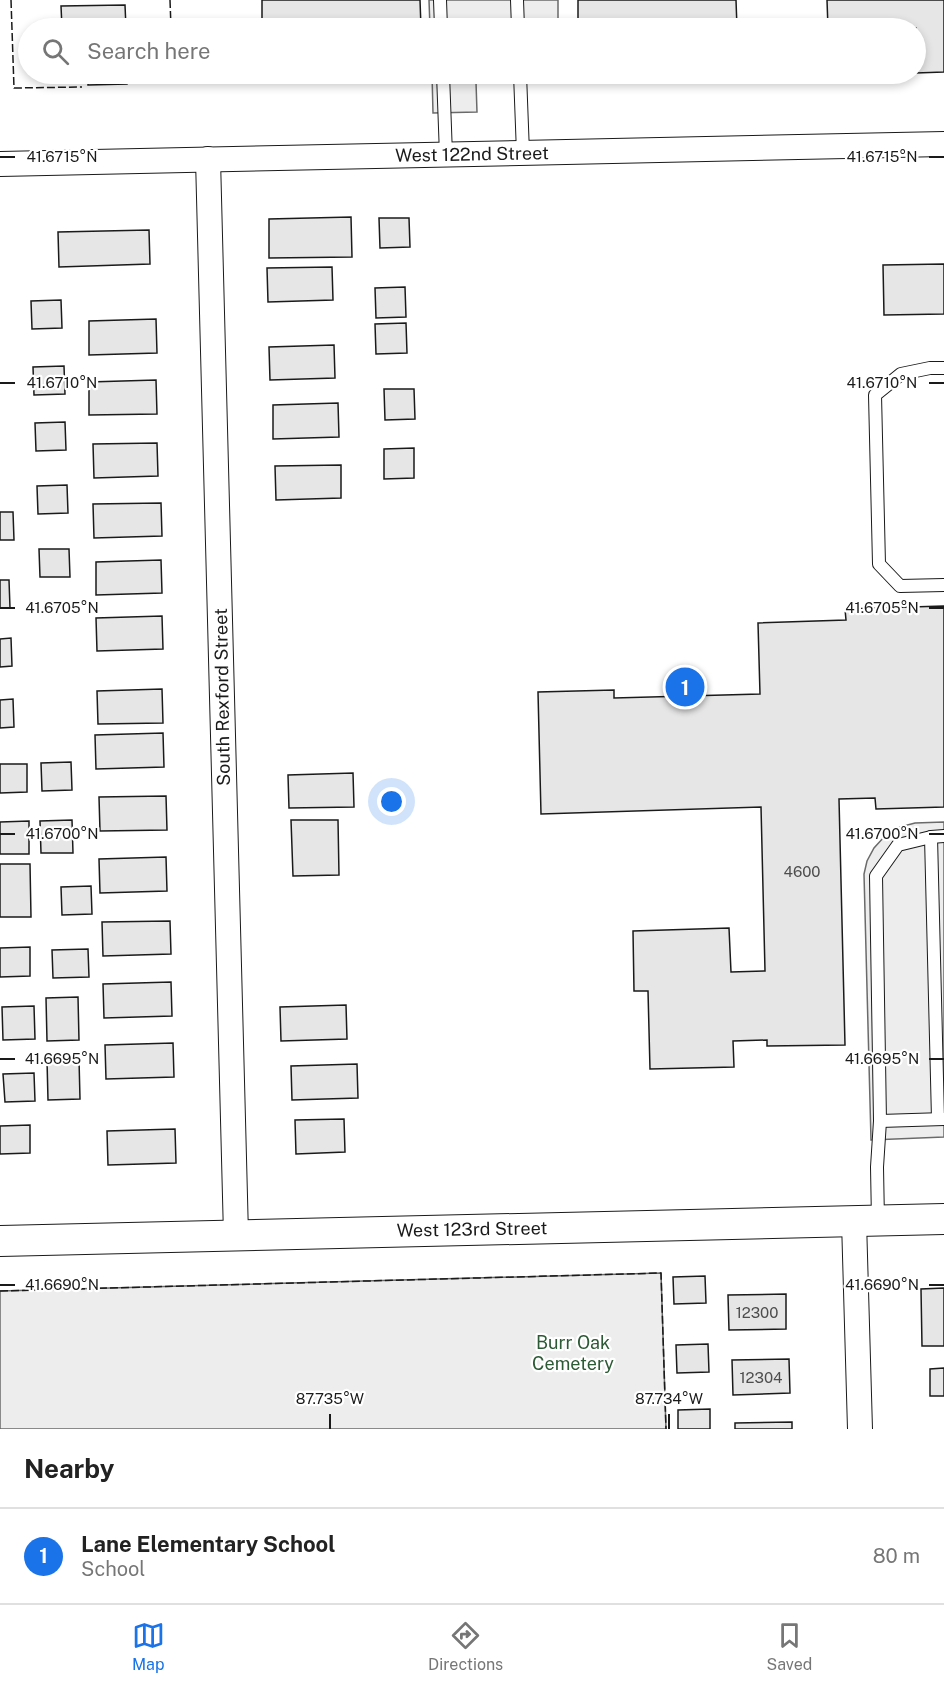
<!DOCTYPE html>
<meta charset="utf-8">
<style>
body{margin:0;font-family:"Public Sans",sans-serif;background:#f2f2f2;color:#222}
.you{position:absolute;left:392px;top:802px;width:21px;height:21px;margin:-15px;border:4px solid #fff;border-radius:50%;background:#1a73e8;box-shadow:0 0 0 9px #1a73e833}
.badge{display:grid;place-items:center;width:39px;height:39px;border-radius:50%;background:#1a73e8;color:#fff;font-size:20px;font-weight:700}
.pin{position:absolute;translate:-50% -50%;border:3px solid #fff;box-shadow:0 2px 6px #0006}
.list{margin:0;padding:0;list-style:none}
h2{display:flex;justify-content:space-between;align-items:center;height:78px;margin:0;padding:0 24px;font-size:26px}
h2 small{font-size:20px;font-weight:400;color:#767676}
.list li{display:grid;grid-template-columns:39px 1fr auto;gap:18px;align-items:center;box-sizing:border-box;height:96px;padding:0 24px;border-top:2px solid #e0e0e0}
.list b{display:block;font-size:22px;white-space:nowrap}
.list p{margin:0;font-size:20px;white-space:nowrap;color:#767676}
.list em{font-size:20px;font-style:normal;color:#767676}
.icon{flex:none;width:33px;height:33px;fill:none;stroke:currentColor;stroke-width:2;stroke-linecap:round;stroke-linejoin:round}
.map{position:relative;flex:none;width:944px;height:1429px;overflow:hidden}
.search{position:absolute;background:#fff;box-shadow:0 3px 9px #0003;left:18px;right:18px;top:18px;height:66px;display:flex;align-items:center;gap:15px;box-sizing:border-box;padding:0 21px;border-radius:33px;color:#767676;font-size:22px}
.sheet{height:174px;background:#fff}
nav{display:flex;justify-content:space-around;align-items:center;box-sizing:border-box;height:84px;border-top:2px solid #e0e0e0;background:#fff;font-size:16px;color:#767676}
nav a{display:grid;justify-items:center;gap:3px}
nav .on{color:#1a73e8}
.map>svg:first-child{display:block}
.built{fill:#ededed;stroke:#6a6a6a;stroke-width:1.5}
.building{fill:#e6e6e6;stroke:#1a1a1a;stroke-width:1.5}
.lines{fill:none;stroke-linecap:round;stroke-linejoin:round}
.service-casing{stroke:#1a1a1a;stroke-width:14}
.minor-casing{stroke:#1a1a1a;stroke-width:26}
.tertiary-casing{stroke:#1a1a1a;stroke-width:32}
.service{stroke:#fff;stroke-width:12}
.minor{stroke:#fff;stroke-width:24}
.tertiary{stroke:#fff;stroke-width:30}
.fence{stroke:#1a1a1a;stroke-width:1.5;stroke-dasharray:8 3;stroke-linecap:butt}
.ticks{fill:none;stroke:#1a1a1a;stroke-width:2}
.labels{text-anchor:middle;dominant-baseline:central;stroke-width:4.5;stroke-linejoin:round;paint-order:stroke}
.number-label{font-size:15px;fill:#4d4d4d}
.street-label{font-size:18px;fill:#1a1a1a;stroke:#fff}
.park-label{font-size:18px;fill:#2b5a34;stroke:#fff}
.ticks-label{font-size:15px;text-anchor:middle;fill:#1a1a1a;stroke:#fff;stroke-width:4.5;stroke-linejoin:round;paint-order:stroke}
</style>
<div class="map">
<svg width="944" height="1429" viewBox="0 0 944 1429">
<rect width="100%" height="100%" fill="#fff"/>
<!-- built -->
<g class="built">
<polygon points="429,0 558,0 558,28 430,28"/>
<polygon points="432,74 560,74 560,79 476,82 477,112 433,113"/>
<polygon points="944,822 944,1137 871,1140 864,874 867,861 874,848 884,837 900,827 915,823"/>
<polygon points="661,1273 666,1429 0,1429 0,1291"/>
</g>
<!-- building -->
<g class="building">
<polygon points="262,0 420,0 421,28 262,28"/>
<polygon points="578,0 736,0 737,28 578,28"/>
<polygon points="827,0 944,0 944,72 916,73 916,28 828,28"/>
<polygon points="125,5 126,28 62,28 61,6"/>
<polygon points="63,74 127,74 127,84 88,85 88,75 63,75"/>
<polygon points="263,74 380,74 264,77"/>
<polygon points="351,217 352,257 269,258 269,219"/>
<polygon points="379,218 409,218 410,247 380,248"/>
<polygon points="149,230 150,264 59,267 58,232"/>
<polygon points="944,264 944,314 884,315 883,265"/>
<polygon points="332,267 333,300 268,302 267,268"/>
<polygon points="405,287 406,317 376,318 375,288"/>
<polygon points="61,300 62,328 32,329 31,301"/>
<polygon points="156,319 157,353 89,355 89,321"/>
<polygon points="406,323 407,353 376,354 375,324"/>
<polygon points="334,345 335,378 270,380 269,347"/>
<polygon points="64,366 65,394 34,395 33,367"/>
<polygon points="156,380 157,414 89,415 89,382"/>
<polygon points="384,389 414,389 415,419 385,420"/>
<polygon points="338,403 339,437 273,439 273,405"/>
<polygon points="65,422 66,450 36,451 35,423"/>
<polygon points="157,443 158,476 94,478 93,444"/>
<polygon points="414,448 414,478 384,479 384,449"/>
<polygon points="341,465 341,498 276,500 275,466"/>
<polygon points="67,485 68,513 38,514 37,486"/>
<polygon points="161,503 162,536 94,538 93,504"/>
<polygon points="0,512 13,512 14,540 0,540"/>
<polygon points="39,549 69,549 70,577 40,577"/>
<polygon points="161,560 162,593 96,595 96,562"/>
<polygon points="0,580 9,580 10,608 0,608"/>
<polygon points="944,606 944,807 876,809 875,798 839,799 845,1045 767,1046 767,1040 733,1041 734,1067 650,1069 648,991 634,991 633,931 729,928 731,972 765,971 761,807 541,814 538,692 614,690 614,698 760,694 758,623 846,620 845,609"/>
<polygon points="162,616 163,649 97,651 96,618"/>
<polygon points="11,638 12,666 0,667 0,639"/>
<polygon points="162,689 163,723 98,724 97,691"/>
<polygon points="13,699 14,727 0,728 0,700"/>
<polygon points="163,733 164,767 96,769 95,735"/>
<polygon points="71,762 72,790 42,791 41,763"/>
<polygon points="0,764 27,764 27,792 0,793"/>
<polygon points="353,773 354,807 289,808 288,775"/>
<polygon points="166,796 167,830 100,831 99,797"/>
<polygon points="72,820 73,853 41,853 40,821"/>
<polygon points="291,820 338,820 339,875 293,876"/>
<polygon points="29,821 29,854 0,854 0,822"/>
<polygon points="166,857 167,891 100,893 99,859"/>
<polygon points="0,864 30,864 31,917 0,917"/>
<polygon points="91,886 92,914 62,915 61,887"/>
<polygon points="170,921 171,954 103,956 102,922"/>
<polygon points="30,947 30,976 0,977 0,948"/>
<polygon points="88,949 89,977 53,978 52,950"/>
<polygon points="171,982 172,1016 104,1018 103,984"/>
<polygon points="78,997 79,1040 47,1041 46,998"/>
<polygon points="346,1005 347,1039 281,1041 280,1007"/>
<polygon points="34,1006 35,1039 3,1040 2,1007"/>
<polygon points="173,1043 174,1077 106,1079 105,1045"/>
<polygon points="79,1059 80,1099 48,1100 47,1060"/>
<polygon points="357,1064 358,1098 292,1100 291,1066"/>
<polygon points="34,1073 35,1101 5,1102 3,1074"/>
<polygon points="344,1119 345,1152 296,1154 295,1120"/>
<polygon points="30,1125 30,1153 0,1154 0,1126"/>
<polygon points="175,1129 176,1163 108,1165 107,1131"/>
<polygon points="705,1276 706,1303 674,1304 673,1277"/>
<polygon points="944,1288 944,1346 922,1346 921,1289"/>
<polygon points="786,1294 786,1329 729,1330 728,1295"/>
<polygon points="708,1344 709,1372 677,1373 676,1345"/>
<polygon points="789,1359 790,1393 733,1395 732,1360"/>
<polygon points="944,1368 944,1396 930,1396 930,1369"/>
<polygon points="710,1409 710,1429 678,1429 678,1410"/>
<polygon points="792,1422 792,1429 735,1429 735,1423"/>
</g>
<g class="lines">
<defs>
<g id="service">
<polyline points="440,0 441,28"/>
<polyline points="517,0 518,28"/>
<polyline points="443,74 446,155"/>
<polyline points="520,74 523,153"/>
<polyline points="944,368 930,368 901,374 875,395 879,564 900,586 944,585"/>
<polyline points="931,837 938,1119"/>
<polyline points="880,1121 944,1119"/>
<polyline points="878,1221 877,1167 880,1121 876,876 898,845 931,837 944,836"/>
</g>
<g id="minor">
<polyline points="208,159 236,1235"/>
<polyline points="0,164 944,144"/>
<polyline points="854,1221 860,1429"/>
</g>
<polyline id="tertiary" points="0,1241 944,1219"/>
</defs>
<!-- service casing -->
<use href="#service" class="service-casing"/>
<!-- minor casing -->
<use href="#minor" class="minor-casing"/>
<!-- tertiary casing -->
<use href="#tertiary" class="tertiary-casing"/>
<!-- service -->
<use href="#service" class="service"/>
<!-- minor -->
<use href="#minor" class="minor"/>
<!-- tertiary -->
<use href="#tertiary" class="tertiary"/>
<!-- fence -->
<g class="fence">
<polyline points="11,0 14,88 82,87"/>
<polyline points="170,0 171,28"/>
<polyline points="127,83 173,82 173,74"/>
<polyline points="0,1291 661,1273 666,1429"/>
</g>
</g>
<!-- ticks -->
<path class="ticks" d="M 0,157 L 15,157M 929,157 L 944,157M 0,383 L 15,383M 929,383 L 944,383M 0,608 L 15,608M 929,608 L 944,608M 0,834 L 15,834M 929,834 L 944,834M 0,1059 L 15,1059M 929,1059 L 944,1059M 0,1285 L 15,1285M 929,1285 L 944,1285M 330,1414 L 330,1429M 669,1414 L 669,1429"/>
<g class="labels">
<!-- number labels -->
<g class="number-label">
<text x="802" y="871">4600</text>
<text x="757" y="1312">12300</text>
<text x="761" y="1377">12304</text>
</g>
<!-- street labels -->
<g class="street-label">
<text transform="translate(472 154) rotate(-1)">West 122nd Street</text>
<text transform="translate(222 697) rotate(-91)">South Rexford Street</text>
<text transform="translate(472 1229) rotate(-1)">West 123rd Street</text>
</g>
<!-- park labels -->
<g class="park-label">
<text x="573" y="1342">Burr Oak<tspan x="573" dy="21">Cemetery</tspan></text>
</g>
</g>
<g class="ticks-label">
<text x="62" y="162">41.6715°N</text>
<text x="882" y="162">41.6715°N</text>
<text x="62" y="388">41.6710°N</text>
<text x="882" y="388">41.6710°N</text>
<text x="62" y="613">41.6705°N</text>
<text x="882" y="613">41.6705°N</text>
<text x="62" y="839">41.6700°N</text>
<text x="882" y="839">41.6700°N</text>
<text x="62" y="1064">41.6695°N</text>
<text x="882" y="1064">41.6695°N</text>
<text x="62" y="1290">41.6690°N</text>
<text x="882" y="1290">41.6690°N</text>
<text x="330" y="1404">87.735°W</text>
<text x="669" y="1404">87.734°W</text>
</g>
</svg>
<div class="you"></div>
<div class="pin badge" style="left:685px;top:687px">1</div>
<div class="search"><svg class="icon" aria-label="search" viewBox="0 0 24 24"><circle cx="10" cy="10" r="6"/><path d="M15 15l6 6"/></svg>Search here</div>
</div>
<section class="sheet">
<h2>Nearby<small></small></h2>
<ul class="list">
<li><span class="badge">1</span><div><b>Lane Elementary School</b><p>School</p></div><em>80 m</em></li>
</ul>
</section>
<nav>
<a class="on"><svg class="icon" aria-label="map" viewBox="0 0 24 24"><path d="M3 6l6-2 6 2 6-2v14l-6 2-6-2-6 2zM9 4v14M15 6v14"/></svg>Map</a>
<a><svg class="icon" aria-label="directions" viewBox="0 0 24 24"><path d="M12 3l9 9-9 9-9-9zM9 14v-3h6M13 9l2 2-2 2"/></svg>Directions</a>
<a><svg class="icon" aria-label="saved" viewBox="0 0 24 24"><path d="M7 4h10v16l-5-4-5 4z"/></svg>Saved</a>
</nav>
